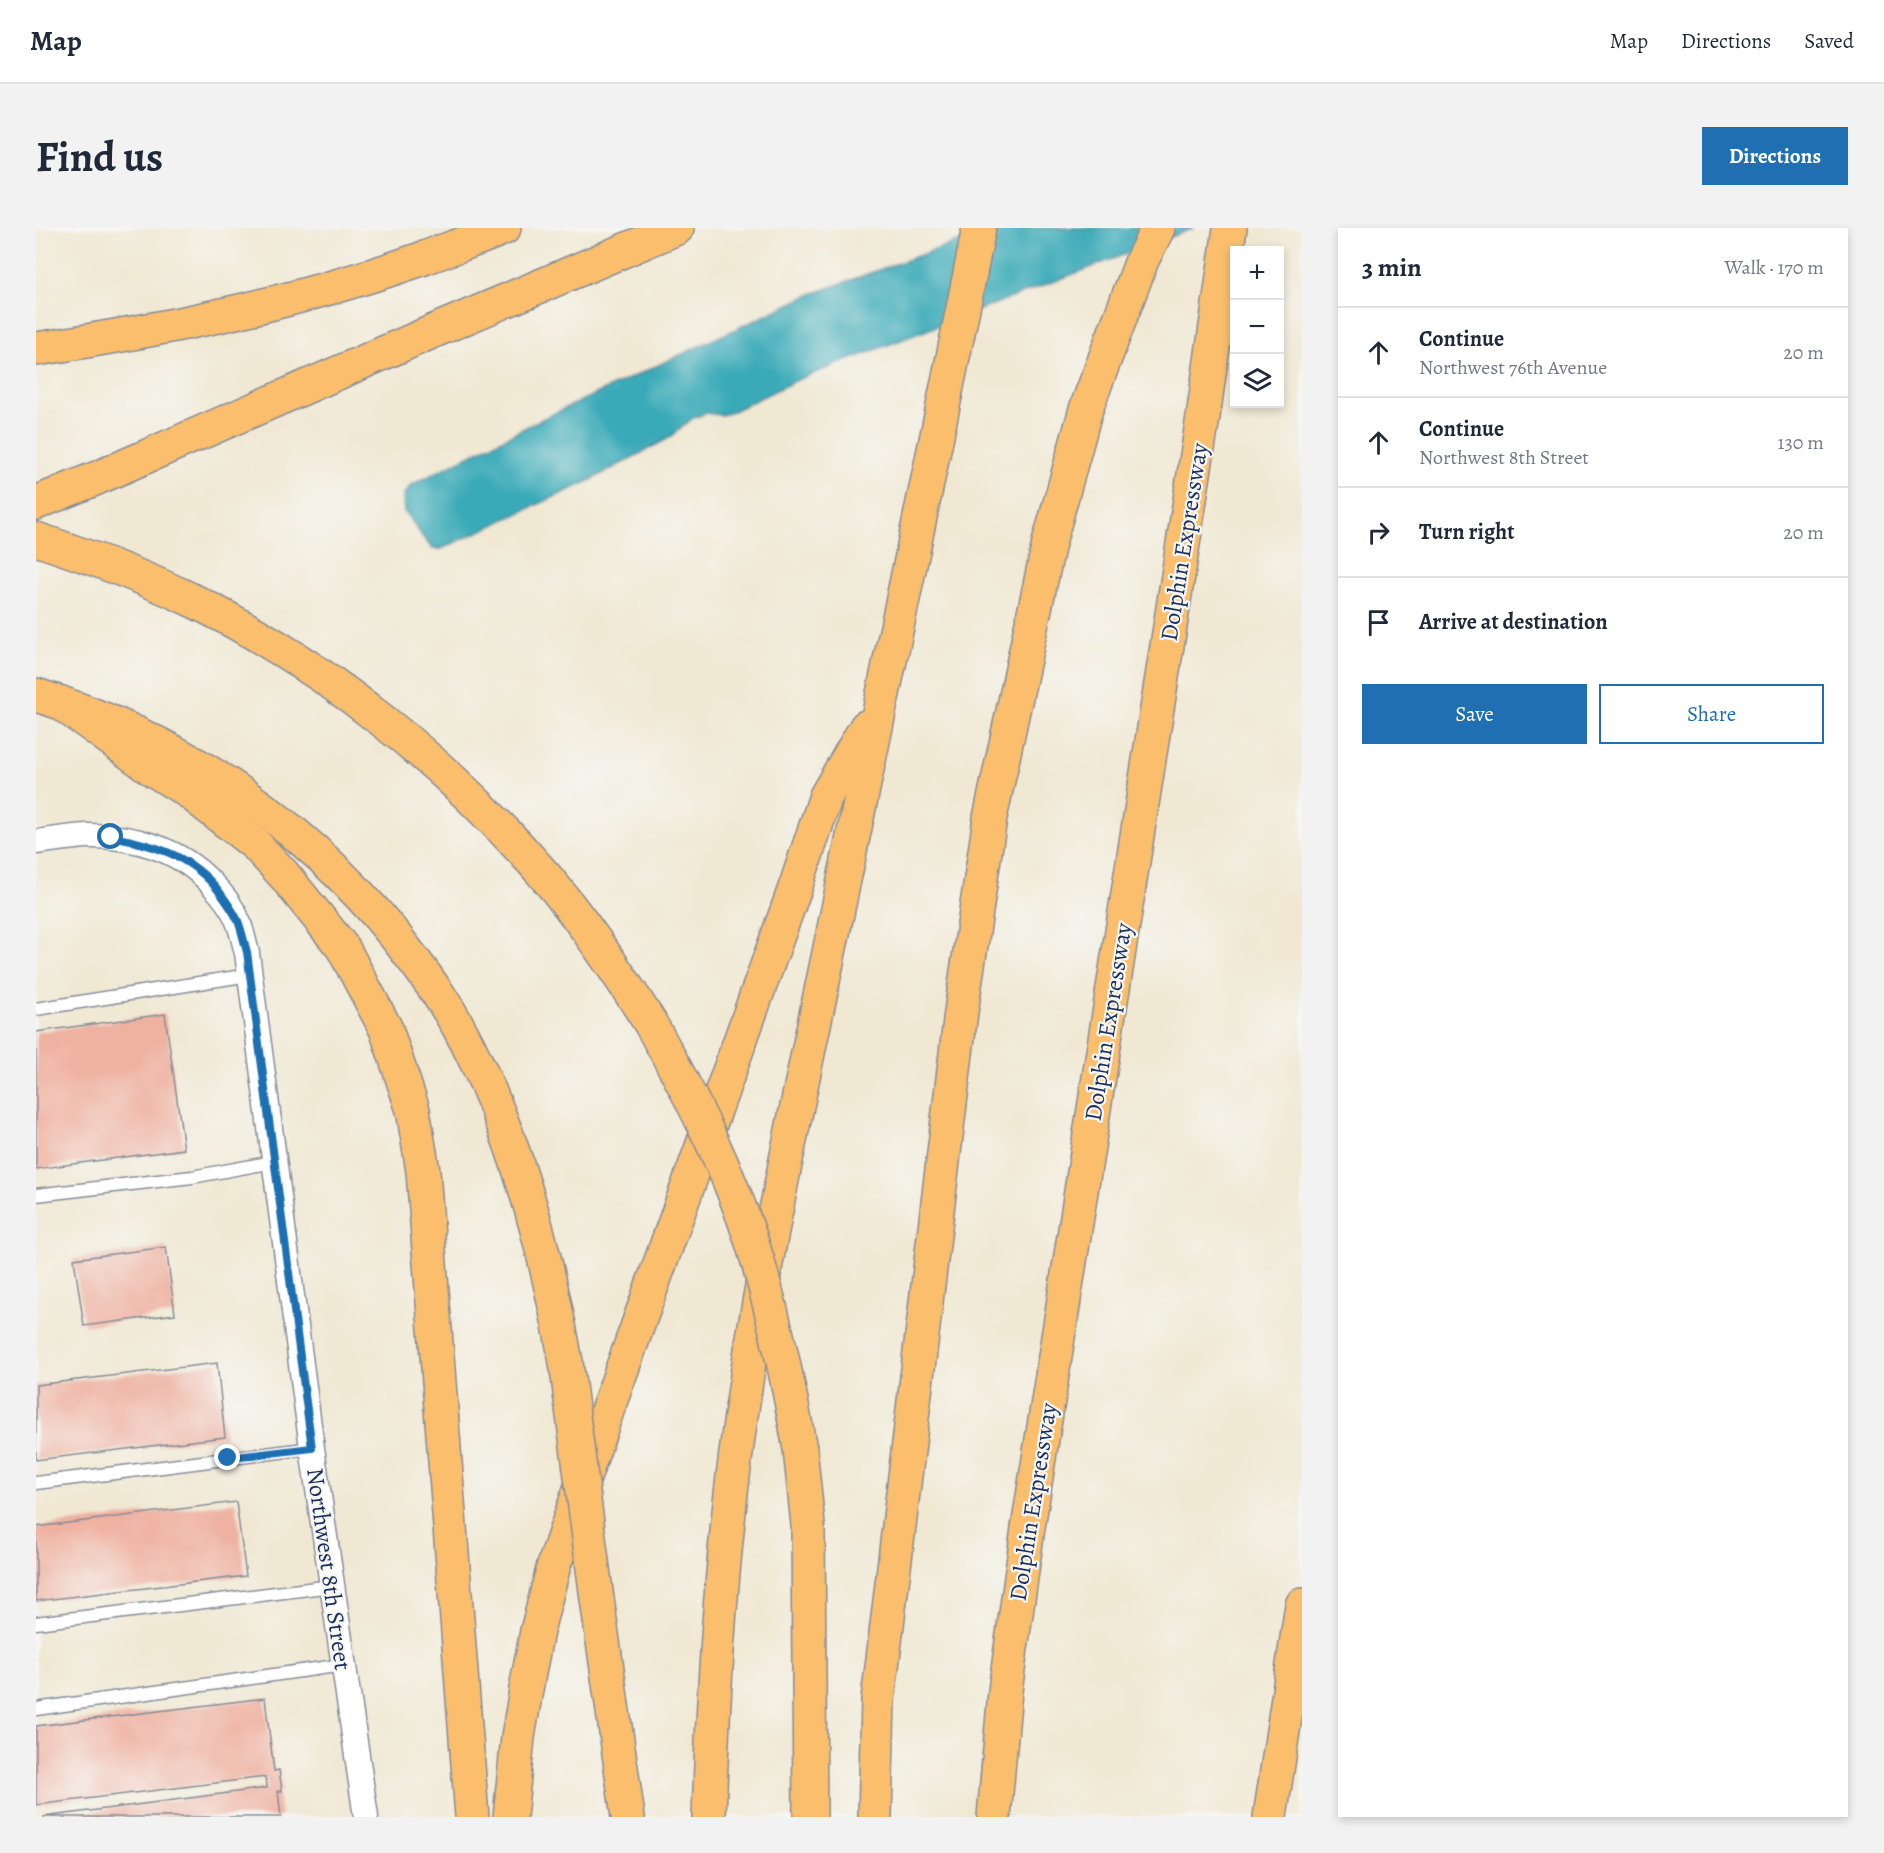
<!DOCTYPE html>
<meta charset="utf-8">
<style>
body{margin:0;font-family:Alegreya,serif;background:#f2f2f3;color:#1f2937}
.controls{position:absolute;right:18px;top:18px;display:grid;overflow:hidden;border-radius:0px;box-shadow:0 3px 9px #0003}
.controls button{width:54px;height:54px;display:grid;place-items:center;padding:0;border:0;border-bottom:2px solid #e0e1e3;background:#fff;color:#1f2937;font:30px sans-serif}
.stop{position:absolute;width:18px;height:18px;margin:-14px;border:4px solid #1f6fb2;border-radius:50%;background:#fff}
.stop.end{background:#1f6fb2;border-color:#fff;box-shadow:0 2px 6px #0008}
.list{margin:0;padding:0;list-style:none}
h2{display:flex;justify-content:space-between;align-items:center;height:78px;margin:0;padding:0 24px;font-size:26px}
h2 small{font-size:20px;font-weight:400;color:#747a83}
.list li{display:grid;grid-template-columns:39px 1fr auto;gap:18px;align-items:center;box-sizing:border-box;height:90px;padding:0 24px;border-top:2px solid #e0e1e3}
.list b{display:block;font-size:22px;white-space:nowrap}
.list p{margin:0;font-size:20px;white-space:nowrap;color:#747a83}
.list em{font-size:20px;font-style:normal;color:#747a83}
.actions{display:flex;gap:12px;padding:18px 24px}
.actions a{flex:1;padding:14px 0;border:2px solid #1f6fb2;border-radius:0px;text-align:center;font-size:21px;color:#1f6fb2}
.actions .main{background:#1f6fb2;color:#fff}
.icon{flex:none;width:33px;height:33px;fill:none;stroke:currentColor;stroke-width:2;stroke-linecap:round;stroke-linejoin:round}
.map{position:relative;flex:none;width:1266px;height:1589px;overflow:hidden;border-radius:0px}
header{display:flex;align-items:center;gap:36px;box-sizing:border-box;height:84px;padding:0 30px;background:#fff;border-bottom:2px solid #e0e1e3}
header strong{font-size:28px}
nav{display:flex;gap:33px;margin-inline-start:auto;font-size:21px}
.intro{display:flex;align-items:center;justify-content:space-between;box-sizing:border-box;height:144px;padding:0 36px}
h1{margin:0;font-size:42px}
.button{padding:15px 27px;border-radius:0px;background:#1f6fb2;color:#fff;font-size:21px;font-weight:700}
main{display:flex;gap:36px;padding:0 36px}
aside{flex:1;background:#fff;border-radius:0px;box-shadow:0 3px 9px #0003}
.map>svg:first-child{display:block}
.water{fill:#3aaab8;stroke:#2a6c8b;stroke-width:1.5}
.building{fill:#efb1a0}
.lines{fill:none;stroke-linecap:round;stroke-linejoin:round}
.lane-casing{stroke:#868c98;stroke-width:15}
.street-casing{stroke:#868c98;stroke-width:27}
.highway-casing{stroke:#868c98;stroke-width:36}
.lane{stroke:#fff;stroke-width:12}
.street{stroke:#fff;stroke-width:24}
.highway{stroke:#fabe6d;stroke-width:33}
.highway-bridge-casing{stroke:#868c98;stroke-width:36;stroke-linecap:butt}
.highway-bridge{stroke:#fabe6d;stroke-width:33}
.route{stroke:#1f6fb2;stroke-width:8}
.labels{text-anchor:middle;dominant-baseline:central;stroke-width:4.5;stroke-linejoin:round;paint-order:stroke}
.street-label{font-size:24px;fill:#1b2f5e;stroke:#f6f6f2}
</style>
<header>
<strong>Map</strong>
<nav><a>Map</a><a>Directions</a><a>Saved</a></nav>
</header>
<div class="intro"><h1>Find us</h1><a class="button">Directions</a></div>
<main>
<div class="map">
<svg width="1266" height="1589" viewBox="0 0 1266 1589">
<rect width="100%" height="100%" fill="#f6f6f2"/>
<filter id="ink" filterUnits="userSpaceOnUse"><feTurbulence type="fractalNoise" baseFrequency=".0167" numOctaves="2"/><feDisplacementMap in="SourceGraphic" scale="12" xChannelSelector="R" yChannelSelector="G"/><feConvolveMatrix kernelMatrix="1 2 1 2 8 2 1 2 1" color-interpolation-filters="sRGB"/></filter>
<filter id="wash" filterUnits="userSpaceOnUse"><feTurbulence type="fractalNoise" baseFrequency=".008" numOctaves="4" result="noise"/><feDisplacementMap in="SourceGraphic" scale="24" xChannelSelector="R" yChannelSelector="G"/><feGaussianBlur stdDeviation="1.35" result="paint"/><feColorMatrix in="noise" values="0 0 0 0 0 0 0 0 0 0 0 0 0 0 0 0 0 1.4 0 .05"/><feComposite in="paint" operator="in"/></filter>
<g filter="url(#wash)">
<rect width="100%" height="100%" fill="#f0e8d3"/>
<!-- water -->
<polygon class="water" points="960,0 1158,0 763,151 693,185 685,187 670,185 657,190 631,211 553,253 405,321 397,321 389,312 368,283 367,268 375,257 506,191 773,67"/>
<g id="blocks">
<!-- building -->
<g class="building">
<polygon points="129,786 148,921 0,941 0,804"/>
<polygon points="130,1019 139,1086 48,1098 38,1031"/>
<polygon points="181,1135 189,1209 0,1232 0,1157"/>
<polygon points="200,1274 210,1348 0,1373 0,1299"/>
<polygon points="229,1470 238,1543 243,1542 246,1563 242,1563 245,1589 7,1589 231,1560 230,1549 0,1577 0,1498"/>
</g>
</g>
</g>
<g filter="url(#ink)">
<use href="#blocks" fill-opacity="0" stroke="#868c98" stroke-width="1.5"/>
<g class="lines">
<defs>
<g id="lane">
<polyline points="0,781 213,747"/>
<polyline points="0,967 156,949 237,934"/>
<polyline points="0,1255 276,1220"/>
<polyline points="0,1395 296,1358"/>
<polyline points="0,1481 307,1437"/>
</g>
<path id="street" d="M 0,614 C 17,612 34,609 50,608 C 97,607 144,621 176,656 C 186,666 197,680 202,693 C 206,703 208,714 211,725 L 276,1220 L 330,1589"/>
<g id="highway">
<path d="M 0,121 C 133,101 264,74 391,29 C 417,19 443,11 468,0"/>
<polyline points="0,275 61,250 398,103 641,0"/>
<path d="M 0,311 C 55,329 108,349 160,374 C 293,440 413,537 510,649 C 548,694 581,743 613,793"/>
<path d="M 0,467 C 152,513 282,603 377,731 C 393,752 409,775 422,798 C 479,903 509,1018 530,1134"/>
<polyline points="23,474 116,541 153,564 219,616 248,647 307,720 350,801 377,882 387,943 436,1589"/>
<polyline points="764,1221 772,1297 774,1589"/>
<polyline points="561,1371 592,1589"/>
<polyline points="474,1589 482,1509 491,1456 501,1403 518,1337 571,1183 759,660 790,568 830,499"/>
<path d="M 673,1589 C 677,1468 684,1346 700,1225 C 722,1053 760,884 795,715 C 844,476 896,239 943,0"/>
<polyline points="839,1589 842,1472 925,784 954,590 1013,315 1050,181 1106,32 1122,0"/>
<polyline points="958,1589 969,1463 992,1300 1167,189 1194,0"/>
<polyline points="1234,1589 1266,1377"/>
</g>
</defs>
<!-- lane casing -->
<use href="#lane" class="lane-casing"/>
<!-- street casing -->
<use href="#street" class="street-casing"/>
<!-- highway casing -->
<use href="#highway" class="highway-casing"/>
<!-- lane -->
<use href="#lane" class="lane"/>
<!-- street -->
<use href="#street" class="street"/>
<!-- highway -->
<use href="#highway" class="highway"/>
<defs>
<g id="highway-bridge">
<path d="M 613,793 C 656,869 697,949 722,1034 C 740,1096 753,1158 764,1221"/>
<polyline points="530,1134 561,1371"/>
</g>
</defs>
<!-- highway-bridge casing -->
<use href="#highway-bridge" class="highway-bridge-casing"/>
<!-- highway-bridge -->
<use href="#highway-bridge" class="highway-bridge"/>
</g>
</g>
<g class="lines" filter="url(#ink)">
<!-- route -->
<path class="route" d="M 75,609 C 122,617 162,630 190,673 C 194,679 199,686 202,693 C 206,703 208,714 211,724 L 276,1220 L 192,1230"/>
</g>
<g class="labels">
<!-- street labels -->
<g class="street-label">
<text transform="translate(1148 314) rotate(-81)">Dolphin Expressway</text>
<text transform="translate(1072 794) rotate(-81)">Dolphin Expressway</text>
<text transform="translate(997 1274) rotate(-81)">Dolphin Expressway</text>
<text transform="translate(293 1341) rotate(82)">Northwest 8th Street</text>
</g>
</g>
</svg>
<div class="controls">
<button>+</button>
<button>−</button>
<button><svg class="icon" aria-label="layers" viewBox="0 0 24 24"><path d="M12 4l9 5-9 5-9-5zM3 14l9 5 9-5"/></svg></button>
</div>
<div class="stop" style="left:75px;top:609px"></div>
<div class="stop end" style="left:192px;top:1230px"></div>
</div>
<aside>
<h2>3 min<small>Walk · 170 m</small></h2>
<ul class="list">
<li><svg class="icon" aria-label="ahead" viewBox="0 0 24 24"><path d="M12 20V5M6 11l6-6 6 6"/></svg><div><b>Continue</b><p>Northwest 76th Avenue</p></div><em>20 m</em></li>
<li><svg class="icon" aria-label="ahead" viewBox="0 0 24 24"><path d="M12 20V5M6 11l6-6 6 6"/></svg><div><b>Continue</b><p>Northwest 8th Street</p></div><em>130 m</em></li>
<li><svg class="icon" aria-label="right" viewBox="0 0 24 24"><path d="M7 20v-9h11M14 6l5 5-5 5"/></svg><div><b>Turn right</b></div><em>20 m</em></li>
<li><svg class="icon" aria-label="arrive" viewBox="0 0 24 24"><path d="M6 21V4h12l-3 4 3 4H6"/></svg><div><b>Arrive at destination</b></div></li>
</ul>
<div class="actions"><a class="main">Save</a><a>Share</a></div>
</aside>
</main>
